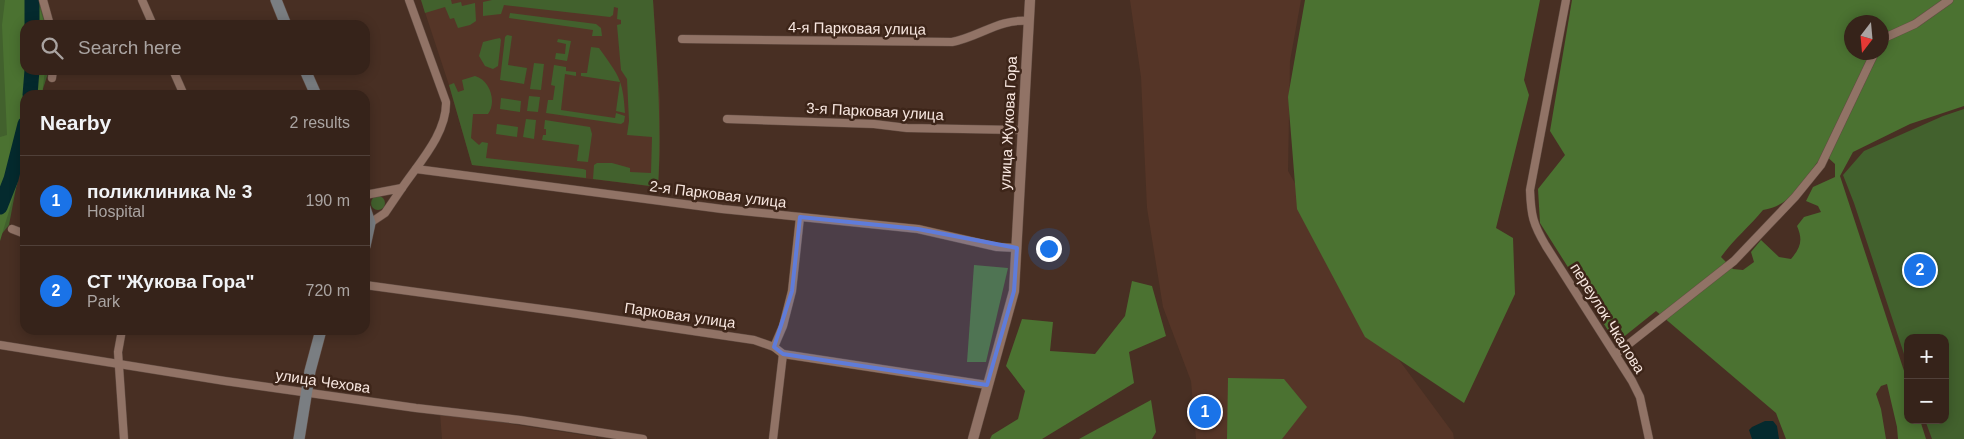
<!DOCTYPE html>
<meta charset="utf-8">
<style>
body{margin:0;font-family:Helvetica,sans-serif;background:#412f27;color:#f1f3f6}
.controls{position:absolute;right:15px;bottom:15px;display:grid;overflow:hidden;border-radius:10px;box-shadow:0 2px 12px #0003}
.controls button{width:45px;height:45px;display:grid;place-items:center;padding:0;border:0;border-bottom:1px solid #504039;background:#36231a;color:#f1f3f6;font:25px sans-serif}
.compass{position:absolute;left:1844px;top:15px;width:45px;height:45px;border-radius:50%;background:#36231a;box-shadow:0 2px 12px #0003;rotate:196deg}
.you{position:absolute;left:1048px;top:248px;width:18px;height:18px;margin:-12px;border:4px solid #fff;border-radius:50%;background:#1a73e8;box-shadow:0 0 0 8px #1a73e833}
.badge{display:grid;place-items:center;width:32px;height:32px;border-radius:50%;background:#1a73e8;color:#fff;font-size:16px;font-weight:700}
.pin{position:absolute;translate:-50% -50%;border:2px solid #fff;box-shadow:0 1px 5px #0006}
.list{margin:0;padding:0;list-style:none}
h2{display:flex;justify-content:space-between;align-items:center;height:65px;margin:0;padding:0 20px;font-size:21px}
h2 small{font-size:16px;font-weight:400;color:#aaa4a2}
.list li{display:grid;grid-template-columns:32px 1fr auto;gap:15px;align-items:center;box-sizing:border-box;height:90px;padding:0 20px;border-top:1px solid #504039}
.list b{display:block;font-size:19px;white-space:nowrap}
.list p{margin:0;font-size:16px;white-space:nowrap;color:#aaa4a2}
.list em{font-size:16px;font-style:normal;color:#aaa4a2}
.icon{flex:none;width:28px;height:28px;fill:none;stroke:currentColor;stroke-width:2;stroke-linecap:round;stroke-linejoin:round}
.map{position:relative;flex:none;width:1964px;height:439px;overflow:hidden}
.search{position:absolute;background:#36231a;box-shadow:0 2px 12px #0003;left:20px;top:20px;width:350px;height:55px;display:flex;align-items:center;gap:12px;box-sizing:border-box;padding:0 18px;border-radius:15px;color:#aaa4a2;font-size:19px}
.panel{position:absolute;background:#36231a;box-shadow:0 2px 12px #0003;left:20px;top:90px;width:350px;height:245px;border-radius:15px}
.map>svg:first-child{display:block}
.built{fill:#553527}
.green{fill:#42612d}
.forest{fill:#4b7231;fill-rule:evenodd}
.water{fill:#042a2e}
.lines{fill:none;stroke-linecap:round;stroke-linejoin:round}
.river{stroke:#042a2e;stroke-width:15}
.minor-casing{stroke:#624c42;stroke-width:9}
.tertiary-casing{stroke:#624c42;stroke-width:11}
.secondary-casing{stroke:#624c42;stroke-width:12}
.minor{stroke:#917366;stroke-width:8}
.tertiary{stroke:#917366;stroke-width:10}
.secondary{stroke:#7a7e82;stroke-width:11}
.marked{fill:#5f7cda;fill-opacity:0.2;stroke:#5f7cda;stroke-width:4;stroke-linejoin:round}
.labels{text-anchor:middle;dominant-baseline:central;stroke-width:5;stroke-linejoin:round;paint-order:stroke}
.street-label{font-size:15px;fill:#f8e7e0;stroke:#3d2519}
</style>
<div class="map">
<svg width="1964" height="439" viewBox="0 0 1964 439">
<rect width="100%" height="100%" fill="#482f23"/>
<!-- built -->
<g class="built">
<polygon points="421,0 653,0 660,99 660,156 658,187 472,165 449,85"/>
<polygon points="1130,0 1301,0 1290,61 1288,171 1385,341 1453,433 1454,439 1196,439 1191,381 1163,307 1147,208 1141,77"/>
<polygon points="440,413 596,437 596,439 442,439"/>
</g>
<!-- green -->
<g class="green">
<polygon points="0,0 40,0 46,25 25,25 25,70 49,70 41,95 25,95 25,140 9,225 0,236"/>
<polygon points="421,0 451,0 452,4 461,2 462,6 475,3 476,21 470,25 458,28 454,18 450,19 445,7 425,13"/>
<path d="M 492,0 L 653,0 C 657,63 662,124 658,187 L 593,179 L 594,165 L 597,163 L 612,163 L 630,168 L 630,172 L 651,173 L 652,137 L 627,135 L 629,121 L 627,79 L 621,70 L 617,25 L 621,24 L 621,20 L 617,19 L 618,8 L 614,7 L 613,15 L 610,17 L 504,5 L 501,14 L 483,16 L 483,2 Z"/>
<polygon points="510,13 596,24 601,28 602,36 592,36 593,30 509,18"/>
<polygon points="507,35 512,36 508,65 527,68 524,84 500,80 505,37"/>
<polygon points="495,39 500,38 501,40 498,66 493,69 485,66 479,56 483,42"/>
<polygon points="558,39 571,41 567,61 555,59 556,53 565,54 566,44 557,42"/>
<path d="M 591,47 L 599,48 C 618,75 623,78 625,113 L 616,111 L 620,82 L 581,76 L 581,73 L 587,73 Z"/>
<polygon points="534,63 544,64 541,90 530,89"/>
<polygon points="554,65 566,67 566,71 576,72 576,76 565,74 561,110 615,118 616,113 625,116 624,122 621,124 546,113 548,100 553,100 555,86 551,85"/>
<path d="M 475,76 C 490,80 497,102 488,114 L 473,114 L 471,138 L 479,145 L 482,142 L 488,143 L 486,158 L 583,169 L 586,170 L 586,178 L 472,165 L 449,85 L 454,83 L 458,92 L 464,90 L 462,80 Z"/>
<polygon points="529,96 540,97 538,112 527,111"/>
<polygon points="501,98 521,101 520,112 500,109"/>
<polygon points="1964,109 1964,439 1932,439 1925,420 1945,420 1945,338 1908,338 1908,366 1854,203 1843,175 1864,151 1943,116"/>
<polygon points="526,119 536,120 534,139 523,137"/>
<polygon points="545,120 590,127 592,134 588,162 577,161 579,145 542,140 543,135 546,135 546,129 544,129"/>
<polygon points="497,124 518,127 517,137 496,134"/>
<circle cx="378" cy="203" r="7"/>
</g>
<!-- forest -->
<g class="forest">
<polygon points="5,0 37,0 45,25 25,25 25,70 45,70 42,95 25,95 25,141 12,152 18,181 0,241 0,137 7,135 2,25"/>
<polygon points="1305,0 1540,0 1524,80 1529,95 1496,228 1513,238 1515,294 1464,403 1365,337 1297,209 1288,97"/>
<path d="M 1572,0 L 1964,0 L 1964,106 L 1910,124 L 1853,152 L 1840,176 L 1908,383 L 1908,420 L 1920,420 L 1926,439 L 1898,439 L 1897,427 L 1887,384 L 1881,386 L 1876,394 L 1881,409 L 1886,439 L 1786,439 L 1776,413 L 1656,311 L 1616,343 L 1540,223 L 1538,189 L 1565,155 L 1550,131 ZM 1852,22 L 1882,22 L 1882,52 L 1852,52 ZM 1824,154 L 1835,164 L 1835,177 L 1813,187 L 1806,201 L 1818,206 L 1821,212 L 1804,217 L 1797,226 C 1803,240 1801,247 1791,259 L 1779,257 L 1761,240 L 1751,252 L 1754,262 L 1743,270 L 1733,269 L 1721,257 C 1733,240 1750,226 1763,210 C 1795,205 1805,176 1824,154 Z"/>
<polygon points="974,265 1008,268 986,362 967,362"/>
<polygon points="1132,281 1152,286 1166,336 1129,352 1134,383 1042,439 990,439 992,435 1018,419 1025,391 1006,366 1022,319 1053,322 1050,351 1095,354 1125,316"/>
<polygon points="1228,378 1284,379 1307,407 1282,439 1227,439"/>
<polygon points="1151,400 1156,432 1152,439 1079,439"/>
</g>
<!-- water -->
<polygon class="water" points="1765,421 1773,421 1777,426 1779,439 1752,439 1749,430 1752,427"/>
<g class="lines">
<!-- river -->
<g class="river">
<polyline points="32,0 32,25"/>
<polyline points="30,95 32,70"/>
<polyline points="0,207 11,179 25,124"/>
</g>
<defs>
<g id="minor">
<polyline points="43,0 50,25"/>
<polyline points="142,0 153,25"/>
<path d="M 1566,0 L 1530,190 C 1531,216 1533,224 1546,246 L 1632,381 L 1640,397 L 1649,439"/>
<path d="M 682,39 L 952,42 C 979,37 1000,18 1029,21"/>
<polyline points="1882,39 1915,24 1949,0"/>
<polyline points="173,70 184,95"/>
<polyline points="52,78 53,70"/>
<polyline points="727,119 874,124 907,128 1022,130"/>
<polyline points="416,169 722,209 918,229 997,247 1017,248"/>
<path d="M 402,188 C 419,163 447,133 446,102 L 409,0"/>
<polyline points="365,195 402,188 385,213 370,223"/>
<polyline points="12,229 25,234"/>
<polyline points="365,285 571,313 754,340 774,347 783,354 987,385"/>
<polyline points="122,330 118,352 124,439"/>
<polyline points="0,345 225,381 416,408 520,420 643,439"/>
<polyline points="774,347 783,326 792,291 800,217"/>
<polyline points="1616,354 1734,261 1795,197 1821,165 1875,52"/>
<polyline points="773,439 783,354"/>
</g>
<polyline id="tertiary" points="973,439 1014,291 1030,0"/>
<g id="secondary">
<polyline points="276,0 286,25"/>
<polyline points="305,70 316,95"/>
<polyline points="365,208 370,223 365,246"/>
<polyline points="299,439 310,371 321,330"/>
</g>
</defs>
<!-- minor casing -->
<use href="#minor" class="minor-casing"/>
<!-- tertiary casing -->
<use href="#tertiary" class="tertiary-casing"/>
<!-- secondary casing -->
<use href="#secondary" class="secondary-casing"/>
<!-- minor -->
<use href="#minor" class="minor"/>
<!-- tertiary -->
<use href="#tertiary" class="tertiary"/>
<!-- secondary -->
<use href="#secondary" class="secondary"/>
</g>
<!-- marked area -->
<path class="marked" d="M 800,217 L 918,229 L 1017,248 L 1014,291 L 987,385 L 783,354 L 774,347 L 792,291 Z"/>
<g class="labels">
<!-- street labels -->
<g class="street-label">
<text transform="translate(857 28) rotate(1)">4-я Парковая улица</text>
<text transform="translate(875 111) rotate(3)">3-я Парковая улица</text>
<text transform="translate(1008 123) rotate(-87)">улица Жукова Гора</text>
<text transform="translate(718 194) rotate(7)">2-я Парковая улица</text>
<text transform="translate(680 315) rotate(8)">Парковая улица</text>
<text transform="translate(1608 318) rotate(58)">переулок Чкалова</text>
<text transform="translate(323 381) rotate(8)">улица Чехова</text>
</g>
</g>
</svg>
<div class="controls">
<button>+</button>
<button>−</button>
</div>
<svg class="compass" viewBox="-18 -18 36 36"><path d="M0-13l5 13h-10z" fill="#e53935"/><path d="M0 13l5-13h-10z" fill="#aaa4a2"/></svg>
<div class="you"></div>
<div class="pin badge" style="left:1205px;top:412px">1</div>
<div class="pin badge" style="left:1920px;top:270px">2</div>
<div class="search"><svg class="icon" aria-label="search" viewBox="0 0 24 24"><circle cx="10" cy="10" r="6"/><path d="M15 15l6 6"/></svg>Search here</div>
<section class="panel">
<h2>Nearby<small>2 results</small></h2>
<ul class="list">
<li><span class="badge">1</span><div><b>поликлиника № 3</b><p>Hospital</p></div><em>190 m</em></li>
<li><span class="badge">2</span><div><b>СТ &quot;Жукова Гора&quot;</b><p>Park</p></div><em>720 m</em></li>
</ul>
</section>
</div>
